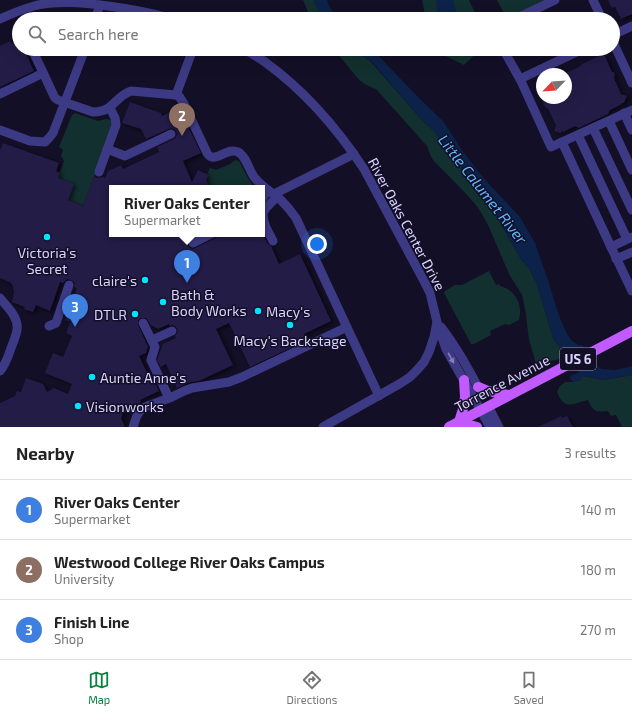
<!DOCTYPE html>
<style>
body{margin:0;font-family:"Exo 2",sans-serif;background:#f6f6f6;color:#222}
.compass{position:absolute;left:536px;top:68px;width:36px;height:36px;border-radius:50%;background:#fff;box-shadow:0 4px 16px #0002;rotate:245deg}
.you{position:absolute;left:317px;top:244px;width:14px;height:14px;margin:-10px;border:3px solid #fff;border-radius:50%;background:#1a73e8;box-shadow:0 0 0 6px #1a73e833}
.badge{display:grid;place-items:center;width:26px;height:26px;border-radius:50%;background:#0b8043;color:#fff;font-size:13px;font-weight:700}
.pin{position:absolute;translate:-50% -33px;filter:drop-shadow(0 1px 2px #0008)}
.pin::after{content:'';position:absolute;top:21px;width:14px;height:12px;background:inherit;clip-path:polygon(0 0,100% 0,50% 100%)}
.popup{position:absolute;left:109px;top:185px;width:156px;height:52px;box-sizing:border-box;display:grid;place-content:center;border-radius:0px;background:#fff;filter:drop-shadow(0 1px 3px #0005);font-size:13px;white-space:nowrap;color:#767676}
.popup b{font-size:15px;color:#222}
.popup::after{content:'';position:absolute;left:50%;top:100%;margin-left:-8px;border:8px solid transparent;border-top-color:#fff}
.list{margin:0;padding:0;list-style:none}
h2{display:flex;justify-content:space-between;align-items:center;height:52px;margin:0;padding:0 16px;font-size:17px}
h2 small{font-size:13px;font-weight:400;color:#767676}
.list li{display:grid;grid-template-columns:26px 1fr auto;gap:12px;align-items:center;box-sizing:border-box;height:60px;padding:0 16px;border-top:1px solid #e0e0e0}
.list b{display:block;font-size:15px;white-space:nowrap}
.list p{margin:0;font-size:13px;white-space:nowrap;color:#767676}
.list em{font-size:13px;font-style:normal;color:#767676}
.icon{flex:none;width:22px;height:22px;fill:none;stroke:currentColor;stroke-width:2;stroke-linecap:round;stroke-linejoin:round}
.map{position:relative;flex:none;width:632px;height:427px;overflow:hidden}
.search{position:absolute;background:#fff;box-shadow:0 4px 16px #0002;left:12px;right:12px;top:12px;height:44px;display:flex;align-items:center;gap:10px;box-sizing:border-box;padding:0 14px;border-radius:22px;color:#767676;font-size:15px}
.sheet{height:232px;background:#fff}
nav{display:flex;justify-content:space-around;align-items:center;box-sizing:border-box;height:56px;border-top:1px solid #e0e0e0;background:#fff;font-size:11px;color:#767676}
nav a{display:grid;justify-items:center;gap:2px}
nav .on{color:#0b8043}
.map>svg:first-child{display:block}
.green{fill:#12302f}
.water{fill:#0c2248}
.building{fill:#241b47;filter:url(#shadow)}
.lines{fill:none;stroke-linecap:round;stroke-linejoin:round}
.minor{stroke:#3d3a85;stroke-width:9}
.major{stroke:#c25bff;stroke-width:10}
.oneway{fill:#837fbc}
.poi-dot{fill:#00e5ff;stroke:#130f26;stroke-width:1.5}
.labels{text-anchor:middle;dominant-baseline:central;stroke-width:3;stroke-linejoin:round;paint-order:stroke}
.shield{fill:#130f26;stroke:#9e99be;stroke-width:1}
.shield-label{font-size:13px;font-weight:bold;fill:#d9d4ff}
.street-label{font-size:14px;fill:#d9d4ff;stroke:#130f26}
.poi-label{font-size:14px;fill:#d9d4ff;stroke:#130f26;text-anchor:start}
.water-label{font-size:15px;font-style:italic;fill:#62b6ff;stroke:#130f26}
</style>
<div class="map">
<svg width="632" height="427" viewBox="0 0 632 427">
<defs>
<filter id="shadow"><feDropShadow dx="2.5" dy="1.5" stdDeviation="2" flood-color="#0009"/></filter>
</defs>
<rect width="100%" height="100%" fill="#130f26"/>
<!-- green -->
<g class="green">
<polygon points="303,0 314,0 315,4 324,19 312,19 309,14"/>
<polygon points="422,0 469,0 478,19 426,19"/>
<polygon points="497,0 547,0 507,19"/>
<path d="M 333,49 L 353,49 L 361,54 L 372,63 L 421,119 L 435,132 L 473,186 L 492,209 L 521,259 L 529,268 L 537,284 L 553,338 L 561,350 L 566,355 L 556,360 L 536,364 L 529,339 L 527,324 L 526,314 L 522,295 L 509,274 L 489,227 L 479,209 L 469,197 L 433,160 L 430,154 L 427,146 L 376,89 C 360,84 356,76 346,64 C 342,59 338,54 333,49 Z"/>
<polygon points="431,49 481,49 464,65"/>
<polygon points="75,113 98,121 106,119 110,120 112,122 112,130 83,206 68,200 73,184 58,178 64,161 61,156 63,150 59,147 72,115"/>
<polygon points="235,160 239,161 249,180 255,188 210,188 206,180 209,175 207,174 210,168 216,170 230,164"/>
<path d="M 489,271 L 496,285 L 499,284 L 500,286 C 516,290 523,305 519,320 L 509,325 L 505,324 L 490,331 L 491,335 L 474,344 L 471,344 L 444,293 L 445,291 L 455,285 L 462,285 Z"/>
<path d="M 632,375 L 632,427 L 622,427 L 616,415 L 611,416 L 608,411 C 596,412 593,412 588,400 C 580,401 569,409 562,401 C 560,399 558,394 557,392 L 560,386 L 565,382 L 573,382 L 583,376 L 603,380 Z"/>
</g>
<!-- water -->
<g class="water">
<polygon points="314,0 327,0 330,8 339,19 324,19 315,4"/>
<polygon points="436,0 453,0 458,19 437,19 437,9"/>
<polygon points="353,49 372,49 420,99 443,121 462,150 477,170 490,185 520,217 535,243 548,280 559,316 567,334 572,341 578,345 582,345 584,347 589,358 593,364 602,369 615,370 632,366 632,375 603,380 583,376 580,381 573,382 571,380 570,377 571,375 579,373 579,371 576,366 561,350 553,338 537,284 529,268 521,259 492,209 473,186 435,132 421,119 373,63 361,54"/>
</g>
<!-- building -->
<g class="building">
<polygon points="608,0 632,0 632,14 621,19 615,7 612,8"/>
<polygon points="10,41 12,44 19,41 19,49 24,49 34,71 0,87 0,46"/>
<polygon points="604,54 612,72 614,72 614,74 615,74 614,78 621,94 627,96 624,103 622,103 622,104 610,110 608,114 579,128 575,126 563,132 561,131 561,133 554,131 556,125 548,109 545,107 545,106 543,105 544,104 536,86 542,83 542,98 566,98 566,73 581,66 580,65"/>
<polygon points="130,102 161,113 162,116 179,108 201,153 183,161 192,182 198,170 209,175 206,180 210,188 112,188 112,234 198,234 190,238 187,242 188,246 190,248 193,249 224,234 262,234 268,244 271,246 279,264 300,254 331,321 304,334 307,340 250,367 229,323 216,329 233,365 199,381 190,382 177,388 166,364 161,367 157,360 163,344 176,338 175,336 178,332 177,328 173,325 170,326 169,324 158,329 151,325 146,318 141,318 138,320 138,325 148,347 146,353 139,356 151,381 154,380 159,391 140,400 141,402 135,407 123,413 121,418 125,427 0,427 0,403 15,396 17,391 21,392 26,378 43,384 47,392 54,388 68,394 72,384 45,373 53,353 63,357 72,336 66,333 70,322 65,320 77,288 74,287 75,283 71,280 67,279 63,283 60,282 50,311 36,305 33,312 24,309 25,307 12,302 14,292 13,286 11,283 7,281 0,278 0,150 3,143 59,163 56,171 60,173 58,178 74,184 68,200 83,206 94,176 97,178 103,177 105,178 108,171 121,165 123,169 159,152 157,147 174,139 176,137 177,134 176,131 174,129 171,128 146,139 141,129 122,123"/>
<polygon points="561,416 562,418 567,416 573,427 538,427"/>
</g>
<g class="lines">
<!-- minor -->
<g class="minor">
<polyline points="593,0 602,19"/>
<path d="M 0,19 C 11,14 22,9 34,6 C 58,0 84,3 108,6 C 131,9 151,13 174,19"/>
<polyline points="95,19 100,5"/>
<polyline points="515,19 555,0"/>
<polyline points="613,35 632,26"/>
<polyline points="613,42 632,83"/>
<path d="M 32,49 L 53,94 L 55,98 L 58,100 L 93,112 C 114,112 114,97 131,91 L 176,95 L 179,96 L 184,104 L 207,153 C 209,156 211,158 215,157 C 222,156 230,148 238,152 C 246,156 249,170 254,177 C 261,186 271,192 280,199 C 286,205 291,211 296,218 L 379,396"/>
<path d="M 244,49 C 251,53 258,57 265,62 C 305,91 337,128 364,169 L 425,283 L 430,293 L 437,322 L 434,337 L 429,352 L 424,362 L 418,369 L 410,377 L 401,383 L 323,427"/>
<polyline points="503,49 521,81 551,147 632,110"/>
<polyline points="520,79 583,49"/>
<polyline points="0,94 43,73"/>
<polyline points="176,95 193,49"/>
<polyline points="624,113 632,130"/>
<polyline points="609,121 632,170"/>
<polyline points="593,128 632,210"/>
<polyline points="0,130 30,141 45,142 49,138 53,133 58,120 85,49"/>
<polyline points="578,135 627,239"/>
<polyline points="562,142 611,247 632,237"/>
<polyline points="107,149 125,156 171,134"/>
<polyline points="99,172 116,125 115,118 110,108"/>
<polyline points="274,194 354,154"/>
<polyline points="262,199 268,190"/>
<path d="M 273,241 C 269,233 260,220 264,211 C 267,206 273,201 277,197"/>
<polyline points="193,243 211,234"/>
<polyline points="611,247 632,291"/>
<polyline points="616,259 632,252"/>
<path d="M 0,298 C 7,307 19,317 17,330 C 16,336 13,343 11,348 C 8,357 6,364 0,371"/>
<polyline points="143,323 155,347 151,360 169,398"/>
<polyline points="437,323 446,349 490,427"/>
<polyline points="49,326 56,323 69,285"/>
<path d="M 441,327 C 456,346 467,366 478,387"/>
<polyline points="152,340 172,331"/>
<polyline points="488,406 499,427"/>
<path d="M 133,427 C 136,419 137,411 145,407 L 172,397 L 184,391 L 192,388 L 229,382 L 242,377 L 347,327"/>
</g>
<!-- major -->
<g class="major">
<polyline points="478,387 488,391 508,395"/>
<polyline points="459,422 463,409 465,397 464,380"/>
<polyline points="459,422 477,427"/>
<polyline points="449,427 632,331"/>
</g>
</g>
<!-- one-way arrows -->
<defs><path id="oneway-solid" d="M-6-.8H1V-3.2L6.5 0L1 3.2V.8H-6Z"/></defs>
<use class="oneway" href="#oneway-solid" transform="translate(451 358) rotate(61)"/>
<!-- markers -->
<g class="poi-dot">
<circle cx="47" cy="237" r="4"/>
<circle cx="145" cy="280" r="4"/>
<circle cx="163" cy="302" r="4"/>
<circle cx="258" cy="311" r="4"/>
<circle cx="135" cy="314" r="4"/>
<circle cx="290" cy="325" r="4"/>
<circle cx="92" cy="377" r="4"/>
<circle cx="78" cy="406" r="4"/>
</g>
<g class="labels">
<!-- shield labels -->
<rect class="shield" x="560" y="348" width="36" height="22" rx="3"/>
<g class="shield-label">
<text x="578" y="359">US 6</text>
</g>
<!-- street labels -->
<g class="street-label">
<text transform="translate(407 224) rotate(62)">River Oaks Center Drive</text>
<text transform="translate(502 383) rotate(-28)">Torrence Avenue</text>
</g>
<!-- poi labels -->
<g class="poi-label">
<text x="47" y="252" text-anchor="middle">Victoria's<tspan x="47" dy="16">Secret</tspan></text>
<text x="137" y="280" text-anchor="end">claire's</text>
<text x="171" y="294">Bath &amp;<tspan x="171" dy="16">Body Works</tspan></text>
<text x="266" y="311">Macy's</text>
<text x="127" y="314" text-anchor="end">DTLR</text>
<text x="290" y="340" text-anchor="middle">Macy's Backstage</text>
<text x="100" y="377">Auntie Anne's</text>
<text x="86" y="406">Visionworks</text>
</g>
<!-- water labels -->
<g class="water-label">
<text transform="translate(483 189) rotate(52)">Little Calumet River</text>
</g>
</g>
</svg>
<svg class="compass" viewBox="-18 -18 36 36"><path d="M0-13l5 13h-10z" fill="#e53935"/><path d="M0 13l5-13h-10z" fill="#767676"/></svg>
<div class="you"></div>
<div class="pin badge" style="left:187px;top:283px;background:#3f7fe0">1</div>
<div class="popup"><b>River Oaks Center</b>Supermarket</div>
<div class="pin badge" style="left:182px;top:136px;background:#8d6e63">2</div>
<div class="pin badge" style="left:75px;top:327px;background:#3f7fe0">3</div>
<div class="search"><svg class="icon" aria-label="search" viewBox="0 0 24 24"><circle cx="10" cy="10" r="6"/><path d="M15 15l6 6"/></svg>Search here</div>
</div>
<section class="sheet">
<h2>Nearby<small>3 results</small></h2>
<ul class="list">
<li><span class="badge" style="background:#3f7fe0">1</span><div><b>River Oaks Center</b><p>Supermarket</p></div><em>140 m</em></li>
<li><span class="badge" style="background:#8d6e63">2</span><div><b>Westwood College River Oaks Campus</b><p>University</p></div><em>180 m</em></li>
<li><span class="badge" style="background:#3f7fe0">3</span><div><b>Finish Line</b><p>Shop</p></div><em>270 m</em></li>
</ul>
</section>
<nav>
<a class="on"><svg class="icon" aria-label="map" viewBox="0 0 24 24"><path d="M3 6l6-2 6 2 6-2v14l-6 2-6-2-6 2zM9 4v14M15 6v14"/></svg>Map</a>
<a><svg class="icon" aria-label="directions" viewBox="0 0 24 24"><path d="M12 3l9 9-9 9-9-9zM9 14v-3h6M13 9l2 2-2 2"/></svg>Directions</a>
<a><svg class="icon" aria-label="saved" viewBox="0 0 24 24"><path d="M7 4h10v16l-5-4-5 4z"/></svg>Saved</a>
</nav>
